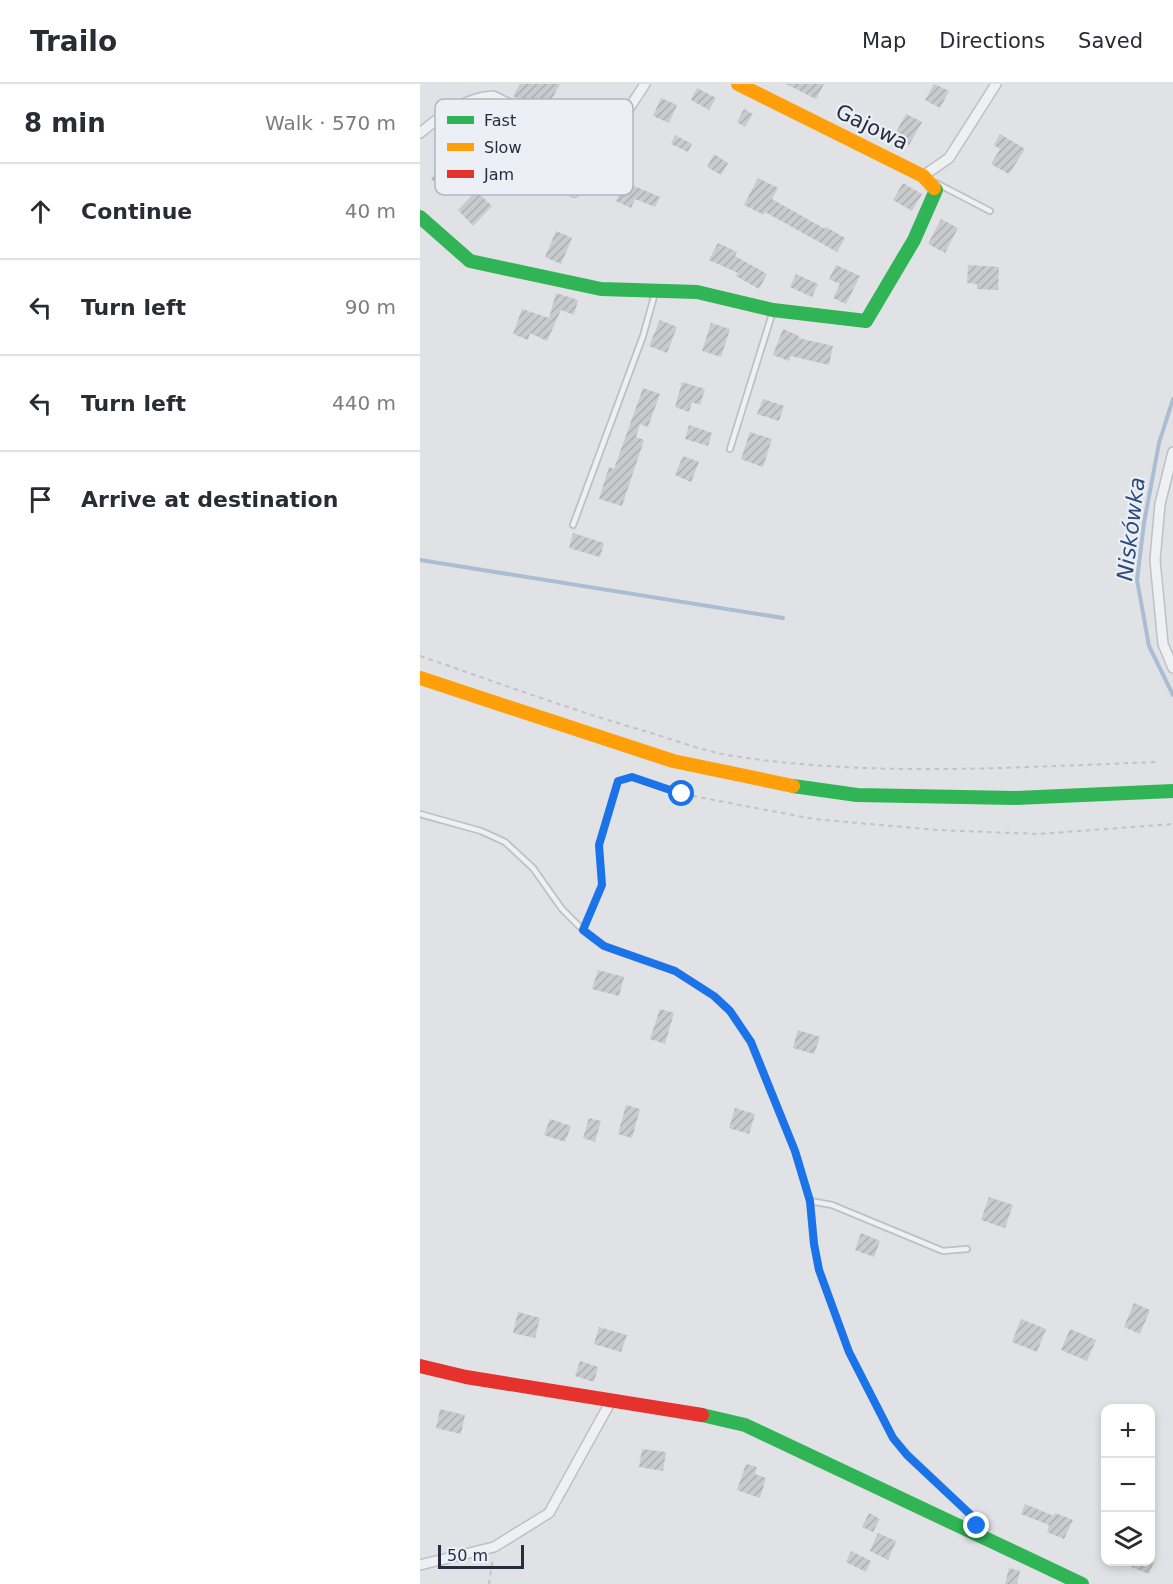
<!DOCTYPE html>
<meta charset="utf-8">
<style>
body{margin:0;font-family:"DejaVu Sans",sans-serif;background:#f2f2f3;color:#2b2b33}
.controls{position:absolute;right:18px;bottom:18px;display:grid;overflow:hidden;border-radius:12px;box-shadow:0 3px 9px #0003}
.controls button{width:54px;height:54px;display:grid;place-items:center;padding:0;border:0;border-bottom:2px solid #e1e1e2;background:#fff;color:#2b2b33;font:30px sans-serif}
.scale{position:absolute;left:18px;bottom:15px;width:86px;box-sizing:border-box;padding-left:6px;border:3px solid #252e40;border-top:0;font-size:16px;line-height:21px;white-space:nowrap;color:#252e40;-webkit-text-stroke:4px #ecf0f6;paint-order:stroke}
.stop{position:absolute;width:18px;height:18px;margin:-14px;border:4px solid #1a73e8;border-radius:50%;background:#fff}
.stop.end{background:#1a73e8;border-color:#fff;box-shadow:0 2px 6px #0008}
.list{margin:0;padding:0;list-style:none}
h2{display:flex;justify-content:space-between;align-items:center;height:78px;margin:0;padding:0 24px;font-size:26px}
h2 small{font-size:20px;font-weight:400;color:#7c7c81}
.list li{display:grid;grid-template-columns:39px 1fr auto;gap:18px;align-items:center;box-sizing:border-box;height:96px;padding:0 24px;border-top:2px solid #e1e1e2}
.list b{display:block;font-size:22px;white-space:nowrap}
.list em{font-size:20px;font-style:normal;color:#7c7c81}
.icon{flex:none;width:33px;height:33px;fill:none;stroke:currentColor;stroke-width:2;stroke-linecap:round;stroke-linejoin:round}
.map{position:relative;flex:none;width:753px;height:1500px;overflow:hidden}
header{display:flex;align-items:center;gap:36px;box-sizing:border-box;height:84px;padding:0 30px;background:#fff;border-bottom:2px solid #e1e1e2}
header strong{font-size:28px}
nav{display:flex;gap:33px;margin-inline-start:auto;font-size:21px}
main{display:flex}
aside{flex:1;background:#fff}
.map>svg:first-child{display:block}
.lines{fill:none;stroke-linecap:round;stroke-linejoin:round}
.stream{stroke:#abbdd3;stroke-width:4}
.building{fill:url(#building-hatch)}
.lane-casing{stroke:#bec0c3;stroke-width:8}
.street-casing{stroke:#bec0c3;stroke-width:12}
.path{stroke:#c2c3c8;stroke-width:2;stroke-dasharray:4.5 4.5;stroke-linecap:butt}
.lane{stroke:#eff0f2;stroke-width:4.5}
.street{stroke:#eff0f2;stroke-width:9}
.fast{stroke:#30b455;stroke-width:14}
.slow{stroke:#ff9f0a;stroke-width:14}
.jam{stroke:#e5322d;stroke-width:14}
.route{stroke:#1a73e8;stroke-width:8}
.labels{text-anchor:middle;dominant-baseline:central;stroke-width:4.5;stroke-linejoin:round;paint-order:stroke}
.street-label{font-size:21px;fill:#252e40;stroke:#ecf0f6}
.water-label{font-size:22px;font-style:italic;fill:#2c4b77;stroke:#ecf0f6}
.key{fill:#ecf0f6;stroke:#b0b6bf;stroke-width:1.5}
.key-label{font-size:16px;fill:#252e40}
</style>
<header>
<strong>Trailo</strong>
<nav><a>Map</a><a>Directions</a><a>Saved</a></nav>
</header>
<main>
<aside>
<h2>8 min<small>Walk · 570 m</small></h2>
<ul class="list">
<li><svg class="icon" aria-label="ahead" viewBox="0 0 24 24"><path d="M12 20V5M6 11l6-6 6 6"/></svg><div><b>Continue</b></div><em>40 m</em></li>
<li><svg class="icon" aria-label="left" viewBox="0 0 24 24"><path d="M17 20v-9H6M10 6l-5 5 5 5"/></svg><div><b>Turn left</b></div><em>90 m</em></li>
<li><svg class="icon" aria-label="left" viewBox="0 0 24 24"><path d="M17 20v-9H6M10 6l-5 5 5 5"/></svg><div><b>Turn left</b></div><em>440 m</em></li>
<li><svg class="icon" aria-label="arrive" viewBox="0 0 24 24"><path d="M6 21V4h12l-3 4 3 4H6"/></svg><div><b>Arrive at destination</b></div></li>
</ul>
</aside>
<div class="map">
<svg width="753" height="1500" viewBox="0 0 753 1500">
<defs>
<pattern id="building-hatch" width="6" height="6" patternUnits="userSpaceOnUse" patternTransform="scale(1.5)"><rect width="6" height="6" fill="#c8cacd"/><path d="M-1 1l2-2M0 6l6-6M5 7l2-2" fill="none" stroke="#acaeb1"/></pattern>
</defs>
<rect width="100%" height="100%" fill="#e0e2e5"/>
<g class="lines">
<!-- stream -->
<g class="stream">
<polyline points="753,315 739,359 724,439 717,496 729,562 753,611"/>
<polyline points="0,476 363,534"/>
</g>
</g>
<!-- building -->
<g class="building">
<polygon points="100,0 140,0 124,29 93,12"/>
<polygon points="366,0 404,0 396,15"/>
<polygon points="514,0 529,7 520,24 505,16"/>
<polygon points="277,4 296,14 289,26 271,16"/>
<polygon points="241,14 257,21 249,39 233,32"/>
<polygon points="324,25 333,30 325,43 317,38"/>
<polygon points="486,30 502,38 489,61 474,52"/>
<polygon points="580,50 605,65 589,90 571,80 580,65 574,61"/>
<polygon points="255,51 272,60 268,68 251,60"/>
<polygon points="294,70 308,79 301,91 287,83"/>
<polygon points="191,73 206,81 198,95 240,113 235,123 215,115 211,124 196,117 199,110 177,97"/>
<polygon points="29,74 44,87 26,108 11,95"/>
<polygon points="338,94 358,104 352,115 405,145 406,143 425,154 417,168 345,128 344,131 324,121"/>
<polygon points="483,99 502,110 492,127 473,116"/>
<polygon points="56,107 72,122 53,142 38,126"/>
<polygon points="521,135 538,144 525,169 508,160"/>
<polygon points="136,147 152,154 141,180 125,173"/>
<polygon points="298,159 317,168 315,172 347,190 339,205 316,192 318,189 289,176"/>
<polygon points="416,181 440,192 426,220 413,214 420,200 409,195"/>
<polygon points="548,181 579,183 578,206 557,205 557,200 547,199"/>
<polygon points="376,190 398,200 392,213 370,203"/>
<polygon points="136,209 158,216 154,231 141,226 127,257 110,249 108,256 93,250 102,225 129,234"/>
<polygon points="240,236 257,243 247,269 229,262"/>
<polygon points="291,239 310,245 301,273 282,267"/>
<polygon points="363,245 379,252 378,254 413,262 409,281 371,272 369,277 353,271"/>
<polygon points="262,298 285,305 280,321 272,318 269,328 255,323"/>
<polygon points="223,304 240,310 228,343 220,340 216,353 224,356 202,422 179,415 189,383 194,385"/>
<polygon points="343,315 364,322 359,337 337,330"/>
<polygon points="269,341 292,349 288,362 265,355"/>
<polygon points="330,348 352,355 343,383 321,375"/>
<polygon points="263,372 279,378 271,398 255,391"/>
<polygon points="153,449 184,459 180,473 149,464"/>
<polygon points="178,886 204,893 199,912 172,905"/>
<polygon points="240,925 254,929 245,960 230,955"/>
<polygon points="378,946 400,953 394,970 373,964"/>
<polygon points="206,1021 220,1025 212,1054 198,1050"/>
<polygon points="315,1024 335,1030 329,1050 309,1044"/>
<polygon points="169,1034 181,1037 175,1058 163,1054"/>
<polygon points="130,1035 151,1042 145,1058 124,1051"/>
<polygon points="569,1113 593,1121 585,1144 561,1136"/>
<polygon points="441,1149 460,1157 454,1173 435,1166"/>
<polygon points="714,1219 730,1226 720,1250 704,1243"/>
<polygon points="98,1228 120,1234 115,1254 93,1249"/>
<polygon points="601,1235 626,1245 617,1268 592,1258"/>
<polygon points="179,1243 207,1251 201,1268 174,1260"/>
<polygon points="650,1245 676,1256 667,1277 641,1266"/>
<polygon points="160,1277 178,1283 174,1298 155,1292"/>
<polygon points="20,1325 45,1331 41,1350 16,1344"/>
<polygon points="222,1365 246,1368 243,1387 219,1383"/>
<polygon points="326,1380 337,1383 335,1390 346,1394 340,1414 317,1406"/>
<polygon points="605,1420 634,1432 635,1429 653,1436 644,1455 627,1448 629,1441 601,1430"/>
<polygon points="449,1429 460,1435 453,1448 442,1443"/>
<polygon points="458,1449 476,1457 468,1476 450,1467"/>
<polygon points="431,1467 451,1477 446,1488 426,1478"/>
<polygon points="699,1478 734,1478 729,1490"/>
<polygon points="589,1484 600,1487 597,1500 585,1500"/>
</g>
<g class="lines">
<defs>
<g id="lane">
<polyline points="516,99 570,127"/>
<polyline points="310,365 353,227"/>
<polyline points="153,441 223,252 235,209"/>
<polyline points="0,730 61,747 85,758 113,784 142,825 163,846 184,862 255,887 294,912 310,927 331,959 375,1067 390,1117 394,1160 399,1186 429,1268 473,1354 487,1370 552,1432 558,1447"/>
<polyline points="390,1117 412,1121 523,1167 547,1165"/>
</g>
<g id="street">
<path d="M 0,49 C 22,31 44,14 73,12 L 183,65"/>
<polyline points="503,92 529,74 576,0"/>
<polyline points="154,108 225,0"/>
<polyline points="753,368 740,420 735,476 743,560 753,584"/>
<polyline points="0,1481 74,1463 129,1429 191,1317"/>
</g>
</defs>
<!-- lane casing -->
<use href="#lane" class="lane-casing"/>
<!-- street casing -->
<use href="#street" class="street-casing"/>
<!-- path -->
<g class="path">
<path d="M 0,572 C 76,598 151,626 228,648 C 254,656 281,666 307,671 C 449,694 595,683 738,678"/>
<polyline points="167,838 182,801 179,761 198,697 212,693 262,710 394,735 517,746 619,750 753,740"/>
<polyline points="69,1500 73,1473"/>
</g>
<!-- lane -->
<use href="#lane" class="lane"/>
<!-- street -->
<use href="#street" class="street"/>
<!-- fast -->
<g class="fast">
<polyline points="0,133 50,177 181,205 277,208 353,226 446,237 494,156 516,106 514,104"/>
<polyline points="373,702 437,711 595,714 753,707"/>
<polyline points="282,1331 325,1341 662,1500"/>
</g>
<!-- slow -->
<g class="slow">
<polyline points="318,0 503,92 514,104"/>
<polyline points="0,594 253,677 373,702"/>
</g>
<!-- jam -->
<polyline class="jam" points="0,1282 46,1293 282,1331"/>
</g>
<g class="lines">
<!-- route -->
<polyline class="route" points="262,710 212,693 198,697 179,761 182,801 163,846 184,862 255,887 294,912 310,927 331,958 375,1067 390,1117 394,1160 399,1186 429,1268 473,1354 487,1371 552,1432 557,1442"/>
</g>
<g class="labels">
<!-- street labels -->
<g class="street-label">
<text transform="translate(452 43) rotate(26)">Gajowa</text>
</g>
<!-- water labels -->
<g class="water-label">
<text transform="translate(711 445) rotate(-83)">Niskówka</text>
</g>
</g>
<!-- legend -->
<rect x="15" y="15" width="198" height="96" rx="9" class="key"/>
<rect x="27" y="32" width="27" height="8" fill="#30b455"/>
<rect x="27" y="59" width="27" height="8" fill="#ff9f0a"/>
<rect x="27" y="86" width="27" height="8" fill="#e5322d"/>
<g class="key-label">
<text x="64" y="42">Fast</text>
<text x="64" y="69">Slow</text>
<text x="64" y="96">Jam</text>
</g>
</svg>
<div class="controls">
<button>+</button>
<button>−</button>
<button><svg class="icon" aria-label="layers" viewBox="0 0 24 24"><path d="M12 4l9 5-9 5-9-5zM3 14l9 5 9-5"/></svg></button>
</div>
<div class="scale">50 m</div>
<div class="stop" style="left:262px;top:710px"></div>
<div class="stop end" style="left:557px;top:1442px"></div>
</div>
</main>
